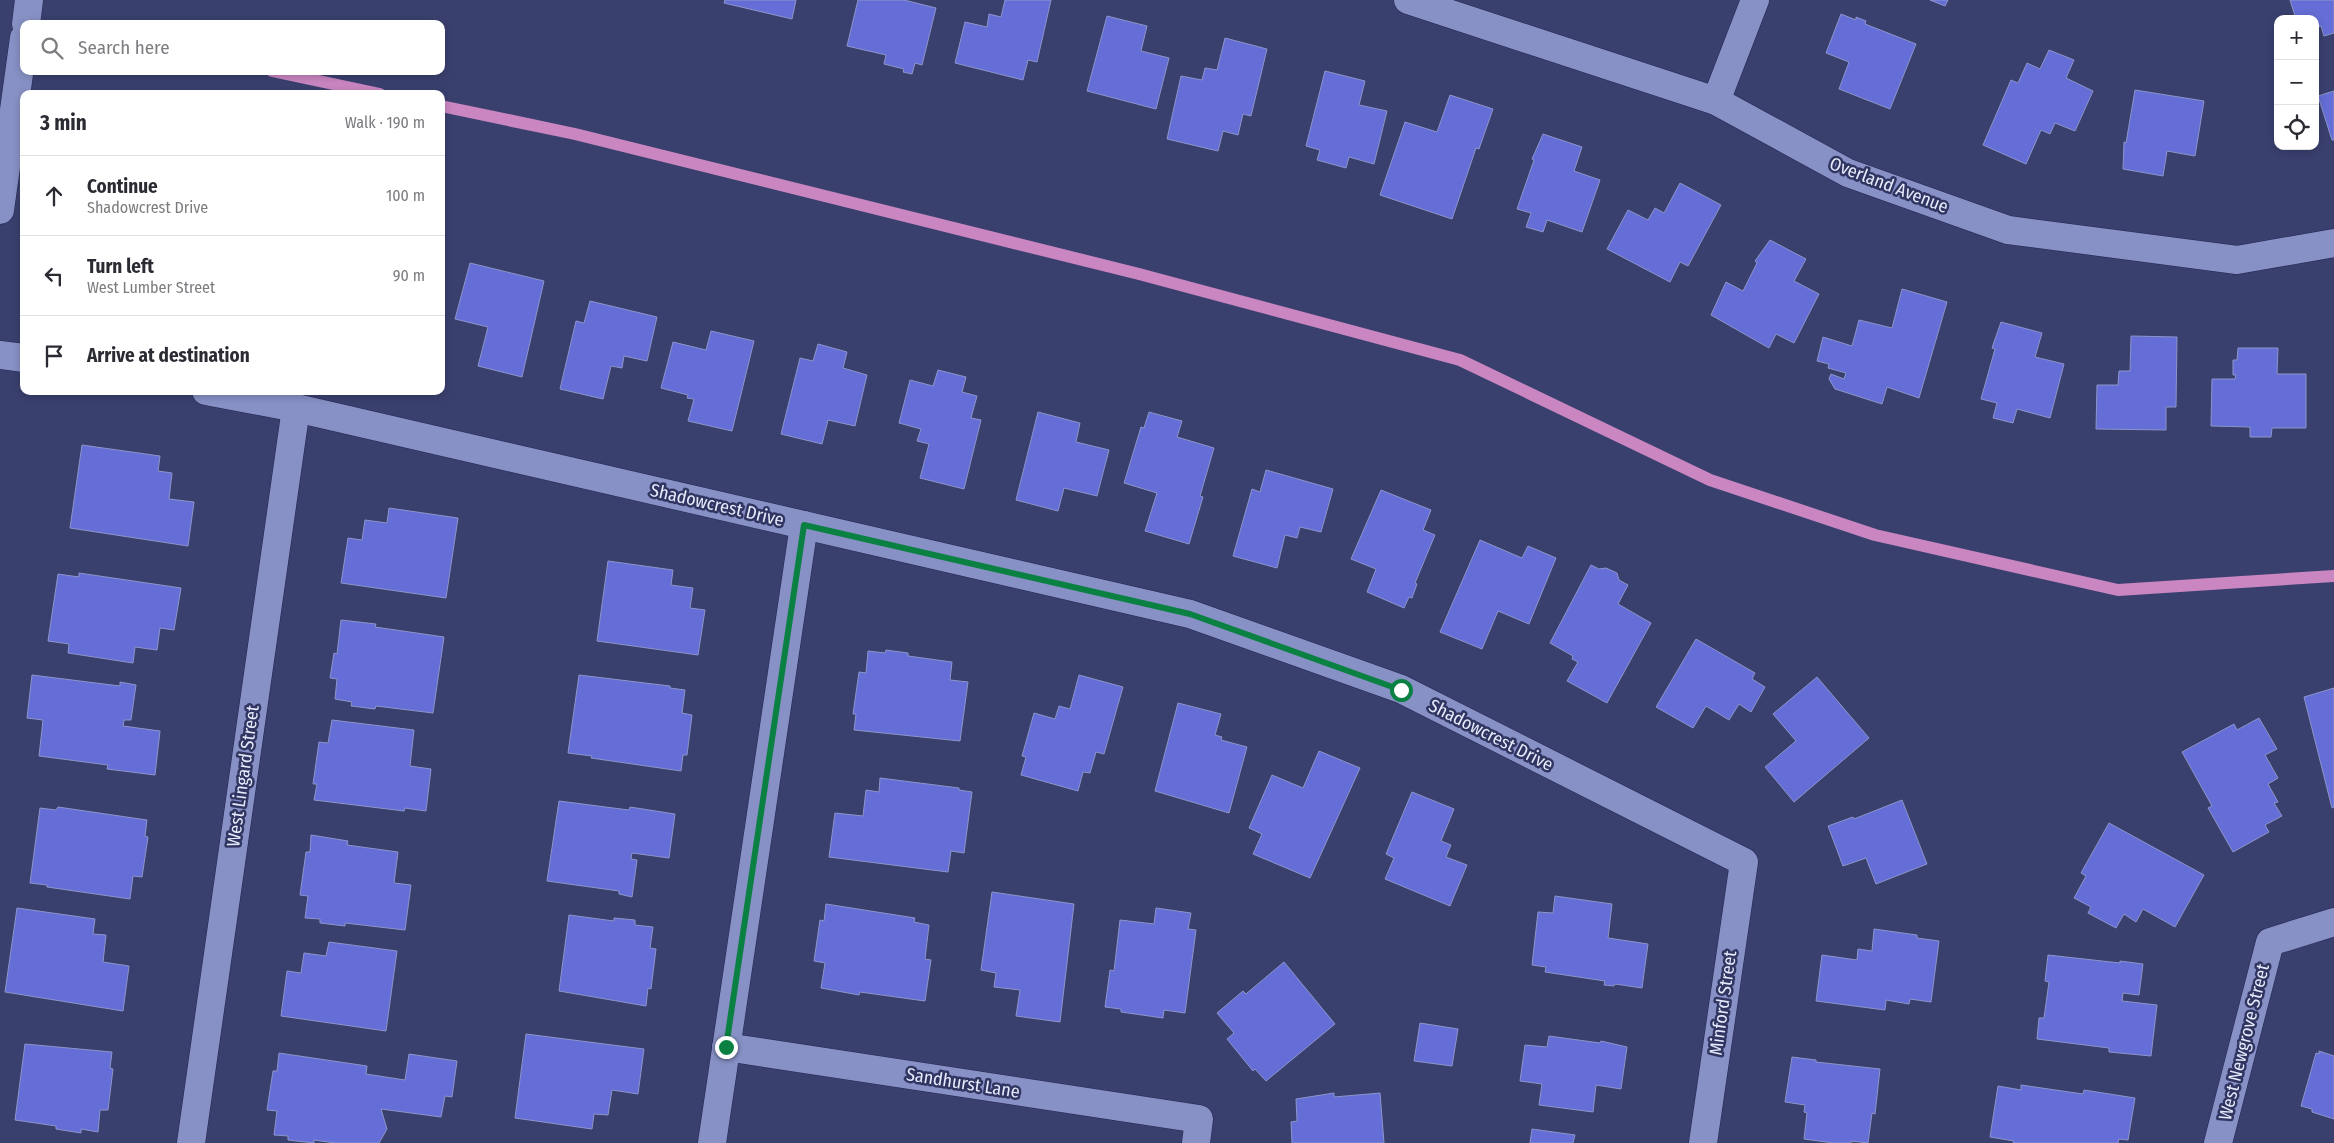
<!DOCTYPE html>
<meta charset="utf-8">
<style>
body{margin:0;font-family:"Fira Sans Condensed",sans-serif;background:#f2f2f3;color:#2b2b33}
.controls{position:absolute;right:15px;top:15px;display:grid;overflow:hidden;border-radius:10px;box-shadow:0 2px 8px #0003}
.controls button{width:45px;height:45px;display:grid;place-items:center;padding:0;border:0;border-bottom:1px solid #e1e1e2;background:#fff;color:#2b2b33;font:25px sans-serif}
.stop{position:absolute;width:15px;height:15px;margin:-11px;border:4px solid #0b8043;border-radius:50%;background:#fff}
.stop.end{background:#0b8043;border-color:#fff;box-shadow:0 1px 5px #0008}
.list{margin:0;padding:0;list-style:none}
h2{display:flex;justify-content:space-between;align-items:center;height:65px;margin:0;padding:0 20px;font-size:21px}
h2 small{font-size:16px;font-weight:400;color:#7c7c81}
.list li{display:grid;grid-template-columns:32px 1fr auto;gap:15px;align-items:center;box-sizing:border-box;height:80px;padding:0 20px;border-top:1px solid #e1e1e2}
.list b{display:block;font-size:19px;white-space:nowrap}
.list p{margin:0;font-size:16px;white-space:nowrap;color:#7c7c81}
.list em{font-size:16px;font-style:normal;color:#7c7c81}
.icon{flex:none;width:28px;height:28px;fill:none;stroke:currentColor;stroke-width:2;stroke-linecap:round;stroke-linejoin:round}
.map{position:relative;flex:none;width:2334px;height:1143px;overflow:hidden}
.search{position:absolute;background:#fff;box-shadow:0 2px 8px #0003;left:20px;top:20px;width:425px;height:55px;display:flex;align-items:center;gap:12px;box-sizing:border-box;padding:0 18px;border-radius:10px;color:#7c7c81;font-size:19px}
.panel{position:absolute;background:#fff;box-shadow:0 2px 8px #0003;left:20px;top:90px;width:425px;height:305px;border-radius:10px}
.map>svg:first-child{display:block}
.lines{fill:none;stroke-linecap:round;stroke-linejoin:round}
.stream{stroke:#ca86c1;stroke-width:12}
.building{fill:#656ed6;stroke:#8c95ca}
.minor-casing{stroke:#222551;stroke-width:29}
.minor{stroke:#8891c5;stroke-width:28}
.route{stroke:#0b8043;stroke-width:6}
.labels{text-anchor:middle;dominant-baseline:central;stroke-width:5;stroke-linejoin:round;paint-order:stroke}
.street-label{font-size:18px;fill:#e7ebfc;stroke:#303562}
</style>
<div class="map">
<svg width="2334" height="1143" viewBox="0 0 2334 1143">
<rect width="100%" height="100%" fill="#3a406e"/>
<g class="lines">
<!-- stream -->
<g class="stream">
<polyline points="272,71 380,94"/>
<polyline points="441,106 575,134 1139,274 1460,360 1710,480 1875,535 2118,590 2334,576"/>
</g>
</g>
<!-- building -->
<g class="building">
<polygon points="725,0 796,0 792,19 724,3"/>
<polygon points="858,0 904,0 936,8 922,65 915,63 912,74 903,72 904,69 884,64 886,55 847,46"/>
<polygon points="1005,0 1051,0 1037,62 1028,60 1023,80 955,63 965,22 987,27 989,14 1001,17"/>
<polygon points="1930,0 1948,0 1945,6"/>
<polygon points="2290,0 2334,0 2334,33 2324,36 2321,26 2315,28 2315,19 2296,19"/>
<polygon points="1841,14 1856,20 1856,17 1866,21 1865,24 1916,44 1890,109 1839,89 1849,62 1826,53"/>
<polygon points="1107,16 1147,26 1141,51 1169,58 1156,109 1087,91"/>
<polygon points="1225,38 1267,49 1251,116 1243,114 1238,135 1223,131 1218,151 1167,139 1181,76 1202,80 1205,68 1217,70"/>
<polygon points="2049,50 2074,60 2066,78 2093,91 2075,131 2055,123 2050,134 2041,130 2026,164 1983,145 2011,80 2018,83 2027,63 2040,69"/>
<polygon points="1325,71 1365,81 1359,105 1387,111 1374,164 1349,157 1346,168 1317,160 1320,150 1306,146"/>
<polygon points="2135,90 2204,101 2195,156 2167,151 2163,176 2123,169 2124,142 2126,143"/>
<polygon points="2334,91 2334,140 2332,140 2318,96"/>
<polygon points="1450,95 1493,109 1479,149 1476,148 1452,219 1380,195 1405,122 1437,132"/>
<polygon points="1543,134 1582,147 1574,171 1600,180 1582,232 1547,220 1543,232 1526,227 1531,213 1517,209 1534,160 1532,159"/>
<polygon points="1680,183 1721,205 1688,266 1680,262 1670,282 1607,249 1628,210 1648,220 1655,208 1664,213"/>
<polygon points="1770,240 1806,259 1794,281 1819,294 1794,343 1776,334 1769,348 1711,315 1726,282 1743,291 1757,263 1755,261"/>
<polygon points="470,263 544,281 522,377 478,366 488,327 455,319"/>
<polygon points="1902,289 1947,302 1919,398 1887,387 1882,404 1835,389 1829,379 1831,374 1844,379 1846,373 1828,368 1829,364 1817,361 1823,337 1852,346 1859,320 1892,328"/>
<polygon points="590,301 657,317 647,361 624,356 622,368 611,366 603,399 560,389 576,321 584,323"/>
<polygon points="2001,322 2042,333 2035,357 2064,364 2050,418 2017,409 2013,423 1993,418 1997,403 1981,399 1995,349 1992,348"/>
<polygon points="711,331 754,341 732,431 688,421 694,399 687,398 688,395 661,388 673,342 706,350"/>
<polygon points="2131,336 2177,337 2176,407 2166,407 2166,430 2096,429 2097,385 2118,385 2119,371 2130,371"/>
<polygon points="818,344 847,352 843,368 867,375 855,426 828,420 822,444 781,434 800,358 813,361"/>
<polygon points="2238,348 2278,348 2277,374 2306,374 2306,428 2272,428 2271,437 2250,437 2250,427 2211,426 2212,379 2235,379 2236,375 2233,375 2233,360 2237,360"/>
<polygon points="938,370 966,377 962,392 977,396 971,418 981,420 964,489 920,478 929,444 917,441 921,429 899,423 910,380 933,386"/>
<polygon points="1038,412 1080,423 1076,442 1109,450 1097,496 1064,488 1058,511 1016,500"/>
<polygon points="1149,412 1182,421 1177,437 1214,448 1200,496 1203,497 1189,544 1145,531 1157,493 1124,483 1141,427 1144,428"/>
<polygon points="82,445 160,456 158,471 172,473 169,499 194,502 188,546 70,528"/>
<polygon points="1266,470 1333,489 1321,532 1300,527 1297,538 1285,535 1277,568 1233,556 1252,489 1260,492"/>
<polygon points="1381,490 1431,510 1423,530 1435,535 1415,583 1417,584 1412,598 1409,597 1404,608 1367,592 1376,569 1351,559"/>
<polygon points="389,508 458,518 446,598 341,583 348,538 362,540 365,520 387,523"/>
<polygon points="1480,540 1522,558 1528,546 1556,558 1529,624 1498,611 1482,649 1440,632"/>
<polygon points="608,561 673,570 671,585 693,588 690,608 705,610 698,655 597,641"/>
<polygon points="1591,565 1599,569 1606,568 1617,573 1619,580 1628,585 1618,604 1651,623 1607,703 1567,681 1578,662 1572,659 1573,656 1550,643"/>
<polygon points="79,573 181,588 174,630 160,628 157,650 135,647 133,663 68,653 69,644 48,641 58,574 79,577"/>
<polygon points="341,620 376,624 375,627 444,637 433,713 376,706 375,709 351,706 352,702 335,699 337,679 330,678 334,653 337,654"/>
<polygon points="1696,639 1755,673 1752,679 1765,687 1751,712 1739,704 1729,720 1706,706 1693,728 1656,707"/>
<polygon points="886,650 908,653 908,656 952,662 950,680 968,682 960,741 854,730 856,714 853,714 859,672 866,673 868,651 885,653"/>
<polygon points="32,675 120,686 120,682 136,685 131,720 124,720 123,726 160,731 155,775 107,769 108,765 39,756 43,720 27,718"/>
<polygon points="579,675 670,686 670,688 685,690 682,713 692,715 687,755 683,755 681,771 591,758 592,756 568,753"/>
<polygon points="1079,675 1123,687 1104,754 1096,752 1090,773 1083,772 1078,791 1021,775 1026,757 1022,756 1034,713 1055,719 1059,706 1070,709"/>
<polygon points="1817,677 1869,738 1794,802 1765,767 1796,741 1773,714"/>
<polygon points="2334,688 2334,807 2332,808 2304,697"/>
<polygon points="1178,703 1221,714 1215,735 1222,737 1221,740 1247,747 1229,813 1155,791"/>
<polygon points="2259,718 2277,749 2265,755 2278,778 2268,784 2278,802 2274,803 2282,816 2265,825 2269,832 2233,852 2208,808 2212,806 2182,752 2234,724 2237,730"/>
<polygon points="332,720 414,730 410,766 431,769 426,811 405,808 404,811 314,800 317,784 313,784 319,742 328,743"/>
<polygon points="1319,751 1360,768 1310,878 1253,854 1262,834 1249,828 1272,775 1303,788"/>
<polygon points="880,778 959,788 959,790 972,792 964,853 951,851 948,872 829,857 835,813 863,816 866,790 879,792"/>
<polygon points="1412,792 1454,809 1441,841 1451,845 1446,857 1467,865 1450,906 1385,879 1394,858 1386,854"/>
<polygon points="1902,800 1927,864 1876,884 1866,858 1843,866 1828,826 1853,817 1854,819"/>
<polygon points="559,801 629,810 630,807 675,814 669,858 632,853 631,859 637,860 632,897 619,894 619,891 547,881"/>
<polygon points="58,807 147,820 145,836 148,837 142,877 133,876 130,899 47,887 47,885 30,883 40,808 56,810"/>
<polygon points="2109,823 2204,875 2175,927 2143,909 2136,922 2124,914 2116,928 2088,913 2091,907 2074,898 2086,876 2081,873"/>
<polygon points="311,835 348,841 347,845 398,852 394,883 411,885 405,930 345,923 345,926 320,923 320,919 305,918 308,896 300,895 306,852 310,852"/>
<polygon points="992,892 1074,904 1060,1022 1016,1016 1020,990 994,987 996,973 981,970"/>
<polygon points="1555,896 1612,904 1608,938 1648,944 1642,988 1615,984 1614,986 1604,985 1605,981 1545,972 1546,967 1532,965 1538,912 1553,913"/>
<polygon points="826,904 915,918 914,922 929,925 925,959 931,960 925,1001 860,992 859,995 821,988 825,963 814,961 820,920 824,921"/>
<polygon points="17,908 95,919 93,934 106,935 103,962 129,966 123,1011 5,992"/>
<polygon points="1156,908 1191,913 1188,929 1196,930 1185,1013 1164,1010 1163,1018 1121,1012 1121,1009 1105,1007 1110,970 1114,971 1120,920 1154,924"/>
<polygon points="569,915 614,921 614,918 635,920 635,925 653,927 650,948 656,949 651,989 648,988 646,1006 559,991"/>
<polygon points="1874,929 1917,935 1917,938 1939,941 1931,1002 1910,999 1909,1004 1886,1000 1885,1010 1816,1001 1822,955 1857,960 1858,949 1872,951"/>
<polygon points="329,942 397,951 386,1031 281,1016 287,971 301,973 304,953 326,956"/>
<polygon points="2048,955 2120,963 2120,961 2143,964 2139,995 2123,993 2122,1001 2157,1005 2151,1056 2109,1052 2109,1048 2037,1039 2039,1018 2044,1018 2049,982 2045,981"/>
<polygon points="1284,962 1335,1024 1266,1081 1255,1069 1253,1071 1227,1039 1234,1033 1217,1013 1243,991 1246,994"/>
<polygon points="1420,1023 1458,1029 1452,1066 1414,1061"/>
<polygon points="526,1034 644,1049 638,1094 612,1090 608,1115 594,1114 592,1129 515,1118"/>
<polygon points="1549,1036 1600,1043 1601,1041 1627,1047 1621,1089 1596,1085 1593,1112 1539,1105 1542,1084 1520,1081 1525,1045 1547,1047"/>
<polygon points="25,1044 112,1052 110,1068 113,1069 108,1110 100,1110 98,1132 81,1129 81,1133 56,1129 56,1126 15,1120"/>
<polygon points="2319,1051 2334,1056 2334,1119 2312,1112 2312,1109 2301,1106 2316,1053 2319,1054"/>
<polygon points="279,1053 367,1066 366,1074 405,1080 409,1054 457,1061 452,1097 445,1096 441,1117 381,1109 387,1129 379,1143 335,1143 314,1140 314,1143 288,1140 288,1136 274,1135 277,1111 267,1110 273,1071 277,1071"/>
<polygon points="1792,1057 1816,1060 1816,1062 1880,1069 1875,1114 1872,1113 1868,1143 1851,1141 1851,1143 1833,1143 1804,1139 1807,1113 1804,1112 1805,1105 1785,1102"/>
<polygon points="2021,1085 2083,1094 2084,1090 2135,1098 2128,1140 2119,1139 2118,1143 2013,1143 2014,1141 1990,1137 1998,1086 2021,1090"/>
<polygon points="1334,1093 1334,1097 1380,1093 1384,1143 1292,1143 1291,1122 1297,1121 1296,1099"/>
<polygon points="1532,1129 1575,1135 1573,1143 1530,1143"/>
</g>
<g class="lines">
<defs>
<g id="minor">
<polyline points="1408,0 1716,101 1848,173 2008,230 2237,260 2334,243"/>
<polyline points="26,24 29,0"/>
<polyline points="1716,101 1755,0"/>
<polyline points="0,210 24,38"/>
<polyline points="0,355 24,358"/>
<polyline points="206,391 296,408 1190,614 1401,689 1744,862 1703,1143"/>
<polyline points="726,1047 1199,1119 1196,1143"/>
<polyline points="191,1143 296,408"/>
<polyline points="712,1143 804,525"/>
<polyline points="2218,1143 2270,942 2334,922"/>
</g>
</defs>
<!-- minor casing -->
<use href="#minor" class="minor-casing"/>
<!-- minor -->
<use href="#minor" class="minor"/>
</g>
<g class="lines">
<!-- route -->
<polyline class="route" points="726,1047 804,525 1190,614 1401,690"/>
</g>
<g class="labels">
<!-- street labels -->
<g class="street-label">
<text transform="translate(1889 185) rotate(21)">Overland Avenue</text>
<text transform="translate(717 505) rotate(13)">Shadowcrest Drive</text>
<text transform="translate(1491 735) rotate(27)">Shadowcrest Drive</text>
<text transform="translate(243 776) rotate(-82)">West Lingard Street</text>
<text transform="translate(1723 1003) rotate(-82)">Minford Street</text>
<text transform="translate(2244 1042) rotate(-76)">West Newgrove Street</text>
<text transform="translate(963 1083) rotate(9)">Sandhurst Lane</text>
</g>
</g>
</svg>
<div class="controls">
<button>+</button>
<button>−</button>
<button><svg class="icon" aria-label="locate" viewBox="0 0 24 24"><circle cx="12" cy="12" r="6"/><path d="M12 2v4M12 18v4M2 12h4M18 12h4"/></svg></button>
</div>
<div class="stop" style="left:1401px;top:690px"></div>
<div class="stop end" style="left:726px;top:1047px"></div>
<div class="search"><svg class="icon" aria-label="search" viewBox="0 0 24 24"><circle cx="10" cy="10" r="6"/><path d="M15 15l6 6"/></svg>Search here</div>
<section class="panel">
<h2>3 min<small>Walk · 190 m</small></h2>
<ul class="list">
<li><svg class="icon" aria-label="ahead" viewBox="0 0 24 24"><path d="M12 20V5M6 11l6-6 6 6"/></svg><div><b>Continue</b><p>Shadowcrest Drive</p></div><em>100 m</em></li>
<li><svg class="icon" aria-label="left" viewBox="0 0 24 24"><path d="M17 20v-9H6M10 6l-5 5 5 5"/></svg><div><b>Turn left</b><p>West Lumber Street</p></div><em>90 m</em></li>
<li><svg class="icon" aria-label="arrive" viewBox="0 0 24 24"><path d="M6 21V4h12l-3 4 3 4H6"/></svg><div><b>Arrive at destination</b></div></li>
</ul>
</section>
</div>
